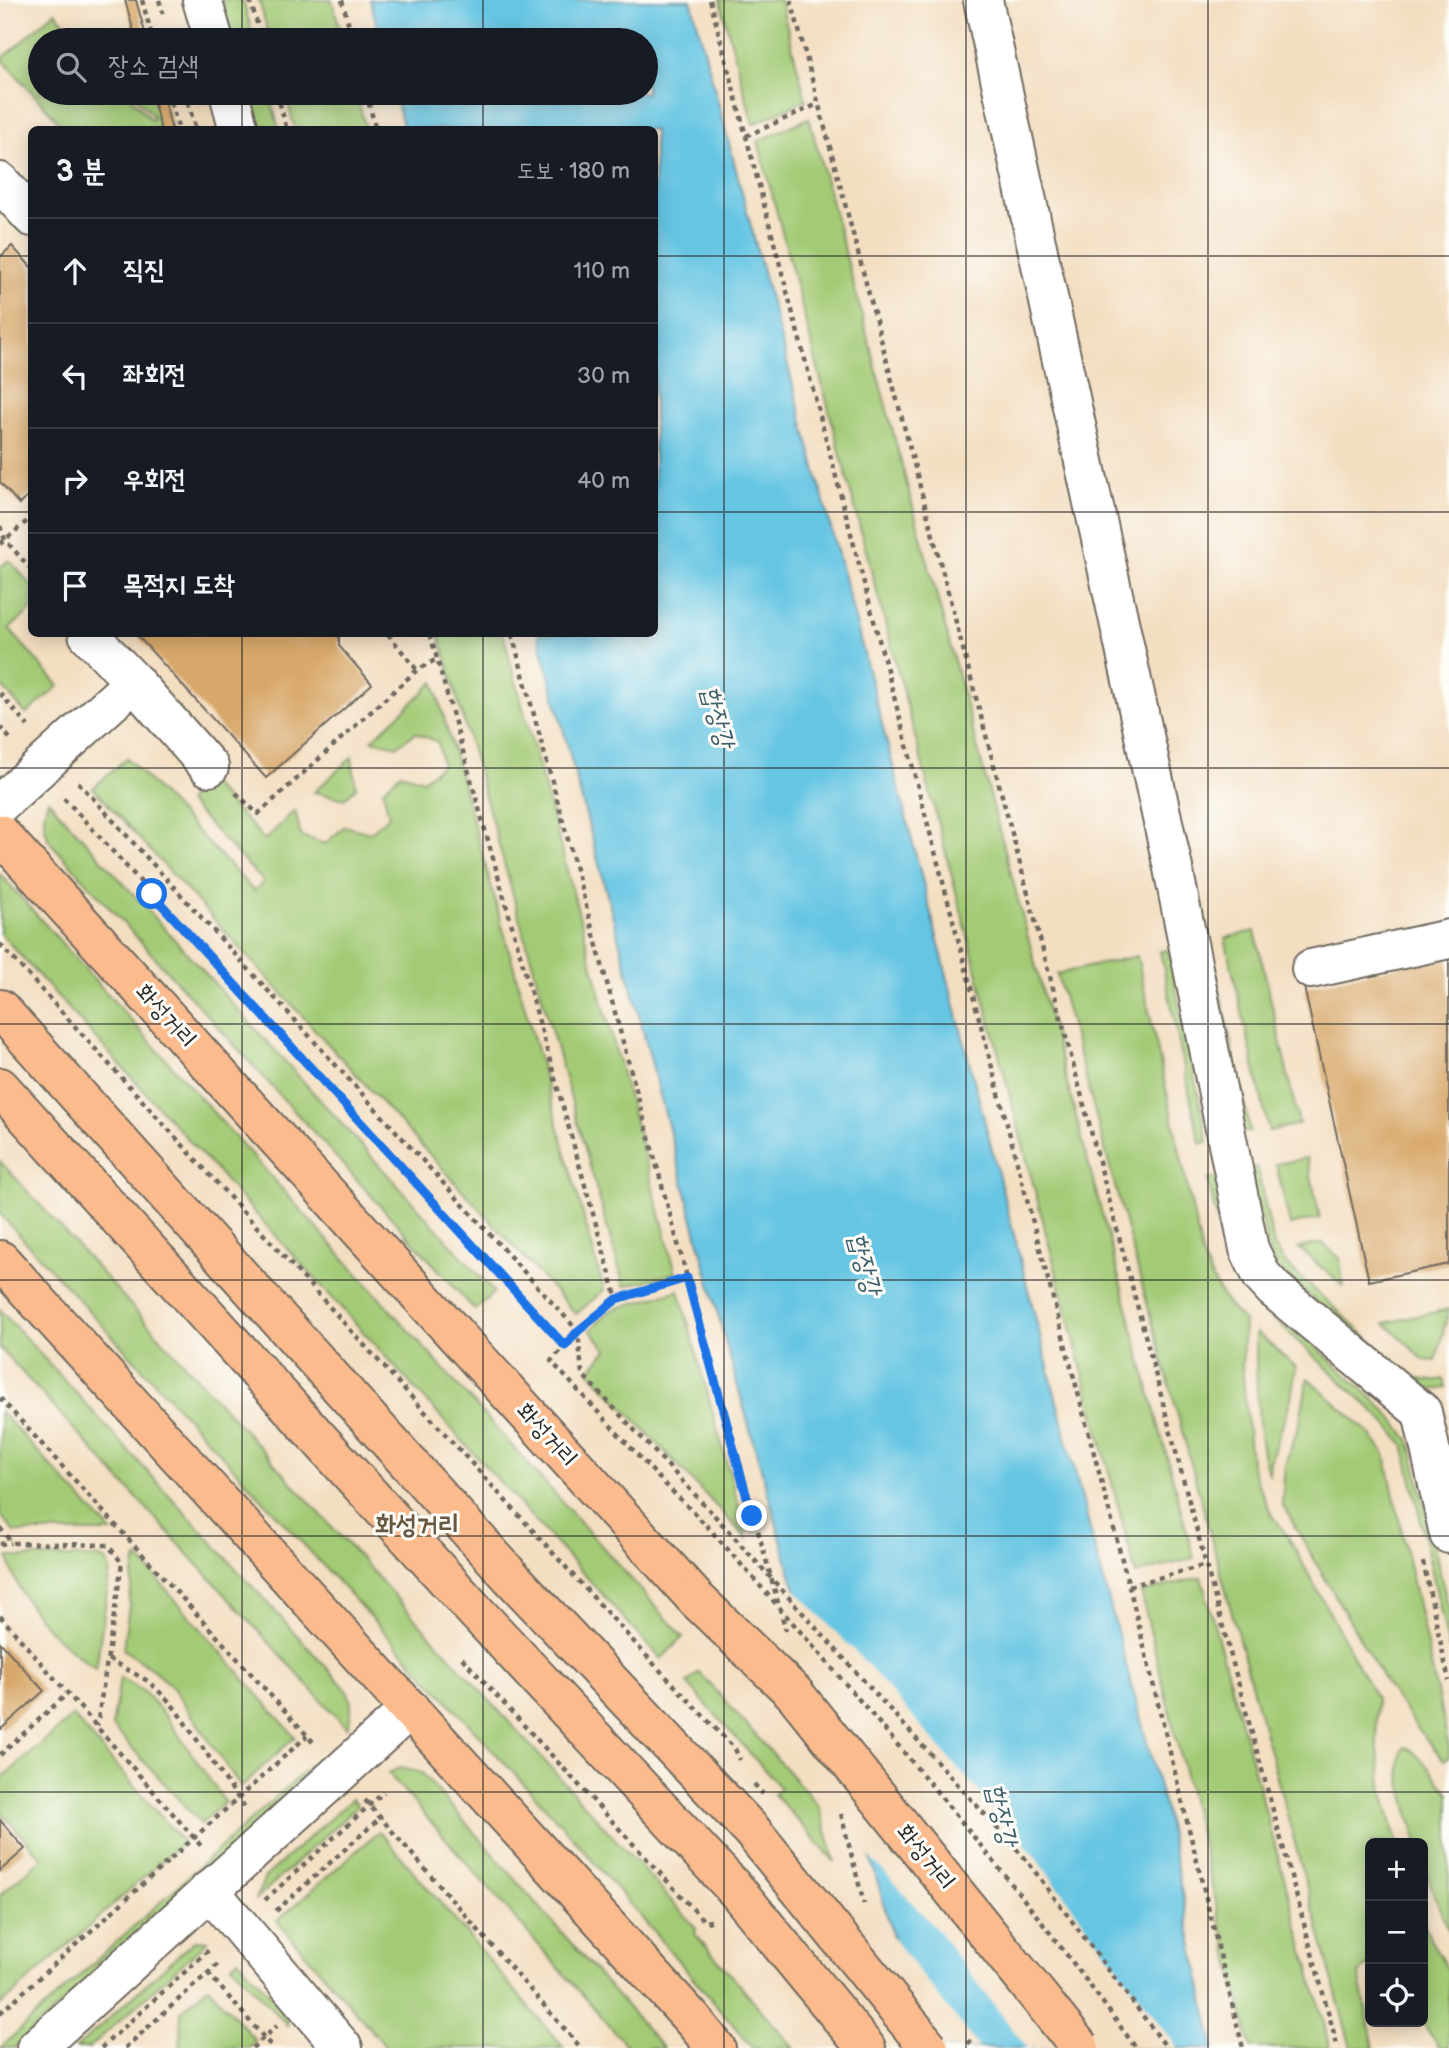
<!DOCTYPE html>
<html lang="ko">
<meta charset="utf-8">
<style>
body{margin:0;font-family:"Balsamiq Sans","Poor Story",sans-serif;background:#20242c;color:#f1f3f6}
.controls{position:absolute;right:21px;bottom:21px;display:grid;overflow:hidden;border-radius:10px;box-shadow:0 4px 18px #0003}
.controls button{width:63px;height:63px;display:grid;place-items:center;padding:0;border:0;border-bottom:2px solid #363941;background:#171b24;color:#f1f3f6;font:35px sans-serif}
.stop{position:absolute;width:21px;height:21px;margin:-16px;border:5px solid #1a73e8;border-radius:50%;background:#fff}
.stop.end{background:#1a73e8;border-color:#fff;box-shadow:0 2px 7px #0008}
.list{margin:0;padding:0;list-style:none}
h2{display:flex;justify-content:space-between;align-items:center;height:91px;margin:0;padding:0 28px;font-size:30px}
h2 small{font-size:23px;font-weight:400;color:#9ea1a6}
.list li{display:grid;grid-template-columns:46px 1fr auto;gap:21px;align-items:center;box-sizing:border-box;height:105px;padding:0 28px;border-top:2px solid #363941}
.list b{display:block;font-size:26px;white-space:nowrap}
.list em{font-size:23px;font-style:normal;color:#9ea1a6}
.icon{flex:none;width:38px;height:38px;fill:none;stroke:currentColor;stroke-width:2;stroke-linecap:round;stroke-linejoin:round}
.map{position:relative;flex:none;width:1449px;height:2048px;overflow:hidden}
.search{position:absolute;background:#171b24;box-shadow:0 4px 18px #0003;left:28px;top:28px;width:630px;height:77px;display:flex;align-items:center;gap:18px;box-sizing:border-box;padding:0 24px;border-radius:38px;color:#9ea1a6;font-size:26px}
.panel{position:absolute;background:#171b24;box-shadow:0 4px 18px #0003;left:28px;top:126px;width:630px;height:511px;border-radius:10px}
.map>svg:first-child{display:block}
.green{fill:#a3cb76;stroke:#677b50;stroke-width:2}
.water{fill:#65c5e3;stroke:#487887;stroke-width:2}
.pier{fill:#f3dec1}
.building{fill:#d8a86a}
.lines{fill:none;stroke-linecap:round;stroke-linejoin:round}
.minor-casing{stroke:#716a60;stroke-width:42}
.major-casing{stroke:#716a60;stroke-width:42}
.highway-casing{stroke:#716a60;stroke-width:42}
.path{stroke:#716a60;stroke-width:4.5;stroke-dasharray:5 5;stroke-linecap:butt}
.minor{stroke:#fff;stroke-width:38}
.major{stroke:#fbbb8d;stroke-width:38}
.highway{stroke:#fbbb8d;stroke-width:38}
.major-bridge-casing{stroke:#716a60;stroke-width:42;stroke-linecap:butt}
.highway-bridge-casing{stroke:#716a60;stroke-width:42;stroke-linecap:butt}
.path-bridge{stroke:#716a60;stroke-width:4.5;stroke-dasharray:5 5;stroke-linecap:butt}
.major-bridge{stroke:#fbbb8d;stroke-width:38}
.highway-bridge{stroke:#fbbb8d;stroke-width:38}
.route{stroke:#1a73e8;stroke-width:9}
.grid{fill:none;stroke:#2b2b2b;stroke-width:2;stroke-opacity:0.55}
.labels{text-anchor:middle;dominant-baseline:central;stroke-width:6;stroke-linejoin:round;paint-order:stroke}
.street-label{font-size:24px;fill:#2b2b2b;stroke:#fdfcf7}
.water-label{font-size:26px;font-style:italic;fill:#3f616b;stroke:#fdfcf7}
.neighbourhood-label{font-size:26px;font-weight:bold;fill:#685741;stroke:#fdfcf7}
</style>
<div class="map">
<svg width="1449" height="2048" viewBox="0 0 1449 2048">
<rect width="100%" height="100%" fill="#fdfcf7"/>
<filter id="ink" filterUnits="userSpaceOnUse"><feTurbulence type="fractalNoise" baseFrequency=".0143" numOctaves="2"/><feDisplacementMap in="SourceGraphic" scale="14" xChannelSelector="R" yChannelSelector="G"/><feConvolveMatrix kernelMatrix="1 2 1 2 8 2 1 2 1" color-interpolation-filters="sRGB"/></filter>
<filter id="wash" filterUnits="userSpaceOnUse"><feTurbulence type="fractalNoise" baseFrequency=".00686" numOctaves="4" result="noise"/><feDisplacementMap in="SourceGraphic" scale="28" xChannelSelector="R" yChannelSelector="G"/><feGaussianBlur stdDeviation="1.57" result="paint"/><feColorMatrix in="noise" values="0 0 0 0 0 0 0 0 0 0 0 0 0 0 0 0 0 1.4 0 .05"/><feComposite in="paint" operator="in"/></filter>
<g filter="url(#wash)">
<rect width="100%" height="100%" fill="#f3dec1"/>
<!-- green -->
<g class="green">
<polygon points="222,0 243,0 254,40 233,40"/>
<polygon points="259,0 332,0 343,40 270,40"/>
<polygon points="720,0 780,0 806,100 753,124"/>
<polygon points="55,12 80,40 40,40 40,93 127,93 151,120 154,117 134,95 137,93 162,93 172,129 65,129 2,59"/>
<polygon points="248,93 269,93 279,129 259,129"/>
<polygon points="285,93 356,93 366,129 295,129"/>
<polygon points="809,118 1194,1558 1136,1574 758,141"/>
<polygon points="9,560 32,586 31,610 9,629 59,686 26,714 0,684 0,567"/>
<polygon points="439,634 503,634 676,1273 624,1286"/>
<polygon points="434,682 604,1290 576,1314 93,788 127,758 254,891 264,882 187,801 209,782 265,840 295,810 301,836 325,844 345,826 370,833 389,816 383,790 401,773 423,780 442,765 438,742 416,733 397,746 372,740"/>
<polygon points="352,757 356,788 344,799 314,792"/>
<path d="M 48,800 L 494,1292 L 475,1310 L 49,841 C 43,825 42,815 48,800 Z"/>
<polygon points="0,874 683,1637 661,1659 0,933"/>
<polygon points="1255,931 1299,1124 1269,1131 1225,938"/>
<polygon points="1209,939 1250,1131 1242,1133 1201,941"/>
<polygon points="1168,950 1208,1142 1200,1144 1160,951"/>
<path d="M 1137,956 L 1203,1258 C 1213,1282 1224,1304 1244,1321 L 1242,1365 L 1251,1463 L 1258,1484 L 1270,1511 L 1290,1540 L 1376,1698 L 1377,1742 L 1383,1792 L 1397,1843 L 1370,1843 L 1370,1967 L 1365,1967 L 1359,1974 L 1374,2048 L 1351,2048 L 1057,974 Z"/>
<polygon points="1307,1158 1320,1218 1290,1225 1276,1164"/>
<polygon points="0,1161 696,1928 695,1934 794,2048 753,2048 569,1833 0,1214"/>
<path d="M 1257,1167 L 1274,1245 L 1286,1264 L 1408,1374 C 1421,1381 1430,1382 1444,1379 L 1446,1388 C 1429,1392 1419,1388 1403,1380 L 1279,1268 L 1270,1256 L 1249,1168 Z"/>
<polygon points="1216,1178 1258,1294 1386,1411 1410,1441 1449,1611 1449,1649 1404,1445 1380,1417 1252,1299 1237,1281 1225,1258 1208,1179"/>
<polygon points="1322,1243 1340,1258 1343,1286 1299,1248"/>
<polygon points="679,1290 748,1540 589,1371 607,1350 590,1330 611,1310"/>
<polygon points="1449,1309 1436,1361 1424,1360 1385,1323"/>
<path d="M 0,1310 L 347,1690 C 353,1704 352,1714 347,1728 L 0,1348 Z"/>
<path d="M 1256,1332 L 1296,1367 L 1291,1399 L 1270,1462 L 1269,1474 C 1256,1447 1256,1364 1256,1332 Z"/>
<polygon points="1308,1378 1370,1434 1385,1454 1449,1747 1449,1757 1444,1760 1418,1729 1388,1687 1282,1504 1285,1464 1299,1425"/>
<polygon points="0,1411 112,1532 14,1532 0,1514"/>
<path d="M 8,1557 L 96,1557 L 106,1560 L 110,1570 L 96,1669 C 57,1642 19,1605 8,1557 Z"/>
<polygon points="139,1558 295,1737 241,1787 173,1688 155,1671 123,1649 135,1562"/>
<polygon points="1201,1577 1324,2023 1329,2048 1251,2048 1141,1593"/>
<polygon points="699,1672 819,1806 835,1862 774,1794 781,1788 687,1683"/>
<polygon points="120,1678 143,1691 165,1715 225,1802 201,1824 112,1726"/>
<polygon points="73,1716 183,1842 0,2006 0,1895 42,1858 0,1811 0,1780"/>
<path d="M 1404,1747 C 1419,1751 1438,1781 1449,1793 L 1449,1932 C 1438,1903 1423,1874 1423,1843 L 1418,1843 C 1412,1821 1391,1768 1404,1747 Z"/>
<polygon points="320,1757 327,1764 14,2048 0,2048"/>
<polygon points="401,1768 422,1773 663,2048 629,2048 388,1773"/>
<polygon points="352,1799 358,1806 255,1900 265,1877"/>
<polygon points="379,1831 564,2048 387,2048 277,1921"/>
<polygon points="1423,1920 1430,1939 1449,1972 1449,2048 1440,2048 1422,2022"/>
<polygon points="201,1940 208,1941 89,2048 76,2048 194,1941"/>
<polygon points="238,1959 284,2010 288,2026 232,1965"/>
<polygon points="208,1987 256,2041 248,2048 180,2048 181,2011"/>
</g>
<!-- water -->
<polygon class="water" points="370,0 691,0 850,600 1094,1545 1164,1806 1214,2048 912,2048 908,1990 727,1348 538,634 654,634 654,130 404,129 394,93 646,93 646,40 381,40"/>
<!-- pier -->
<g class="pier">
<polygon points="790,1585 863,1660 1034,1855 1178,2048 1027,2048 938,1931 864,1850"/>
<polygon points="888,1933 894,1940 979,2048 909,2048 904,1990"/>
</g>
<g id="blocks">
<!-- building -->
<g class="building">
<polygon points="125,0 136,0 147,40 136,40"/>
<polygon points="151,93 162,93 172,130 161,130"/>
<polygon points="12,246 32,268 32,493 19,504 0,482 0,257"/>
<polygon points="136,634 339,634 339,646 372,684 266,778"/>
<polygon points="1449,955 1449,1264 1369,1281 1304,987"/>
<polygon points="0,1642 44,1691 0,1730"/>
<polygon points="0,1820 25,1849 0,1871"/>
</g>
</g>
</g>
<g filter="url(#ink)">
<use href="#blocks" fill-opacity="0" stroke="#716a60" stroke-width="2"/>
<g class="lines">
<defs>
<g id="minor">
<polyline points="202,0 214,40"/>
<polyline points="983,0 1173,868 1249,1249 1262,1276 1274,1289 1422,1412 1449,1534"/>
<polyline points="229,93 239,130"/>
<polyline points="0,182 32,217"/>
<polyline points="134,682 209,767"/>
<polyline points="0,804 134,682 88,634"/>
<polyline points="1311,969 1449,939"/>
<polyline points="209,1890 343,2048"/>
<polyline points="36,2048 410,1709"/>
</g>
<g id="major">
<polyline points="0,834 696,1599"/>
<polyline points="0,1260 692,2019 716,2048"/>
</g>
<g id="highway">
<polyline points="0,1009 511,1577 752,1831"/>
<polyline points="0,1087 476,1612 736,1890 866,2048"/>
</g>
</defs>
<!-- minor casing -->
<use href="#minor" class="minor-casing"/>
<!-- major casing -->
<use href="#major" class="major-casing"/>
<!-- highway casing -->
<use href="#highway" class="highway-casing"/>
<!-- path -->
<g class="path">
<polyline points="142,0 153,40"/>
<polyline points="159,0 163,13"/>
<polyline points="250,0 262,40"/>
<polyline points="342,0 353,40"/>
<polyline points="710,0 1129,1586 1243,2048"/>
<polyline points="791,0 1206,1565 1338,2048"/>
<polyline points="168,93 179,130"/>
<polyline points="185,93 196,130"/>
<polyline points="277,93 287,130"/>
<polyline points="366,93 376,130"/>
<polyline points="746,136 818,104"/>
<polyline points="0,526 5,540 32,570"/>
<polyline points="0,544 32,517"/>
<polyline points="388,634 417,670"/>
<polyline points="430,634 617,1299"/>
<polyline points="512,634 687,1277 786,1631"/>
<polyline points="0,693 28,726"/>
<polyline points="0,727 13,742"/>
<polyline points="78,782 578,1331 582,1374 714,1515"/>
<polyline points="236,793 258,814 417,670 437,659"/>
<polyline points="64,798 565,1346 551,1361 657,1476 706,1525"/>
<polyline points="0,944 653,1663 735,1749 740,1760"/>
<polyline points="565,1346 578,1331 617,1299 687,1277"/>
<polyline points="0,1398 315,1744"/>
<polyline points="0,1528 12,1543 108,1545 122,1563 97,1726"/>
<polyline points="0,1544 11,1543"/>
<polyline points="1423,1562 1449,1681"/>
<polyline points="1129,1586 1206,1565"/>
<polyline points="0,1616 202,1847"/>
<polyline points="462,1658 705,1922 711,1921"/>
<polyline points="108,1659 148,1681 171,1703 245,1808"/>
<polyline points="0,1755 68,1693"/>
<polyline points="365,1800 581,2048"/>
<polyline points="841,1814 864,1904"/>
<polyline points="265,1900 384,1792"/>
<polyline points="276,1911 381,1817"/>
<polyline points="208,1973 273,2048"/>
<polyline points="0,2013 307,1736"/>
<polyline points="101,2048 209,1950"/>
<polyline points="125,2048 220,1962"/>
<polyline points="252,2048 277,2026"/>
</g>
<!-- minor -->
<use href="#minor" class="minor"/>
<!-- major -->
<use href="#major" class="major"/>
<!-- highway -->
<use href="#highway" class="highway"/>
<defs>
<polyline id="major-bridge" points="696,1599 794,1693 1080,2048"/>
<polyline id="highway-bridge" points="752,1831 929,2048"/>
</defs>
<!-- major-bridge casing -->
<use href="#major-bridge" class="major-bridge-casing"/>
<!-- highway-bridge casing -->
<use href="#highway-bridge" class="highway-bridge-casing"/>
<!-- path-bridge -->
<g class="path-bridge">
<polyline points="714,1515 1027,1861 1167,2048"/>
<path d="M 706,1525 C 856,1693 1004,1865 1136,2048"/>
<polyline points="754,1784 763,1794"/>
<polyline points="968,2040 974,2048"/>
</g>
<!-- major-bridge -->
<use href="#major-bridge" class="major-bridge"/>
<!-- highway-bridge -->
<use href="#highway-bridge" class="highway-bridge"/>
</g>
</g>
<g class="lines" filter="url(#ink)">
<!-- route -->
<polyline class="route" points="152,894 565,1346 578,1331 617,1299 687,1278 752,1516"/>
</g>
<!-- grid -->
<path class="grid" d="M 242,0 L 242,40M 483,0 L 483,40M 724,0 L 724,2048M 966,0 L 966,2048M 1208,0 L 1208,2048M 242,93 L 242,130M 483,93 L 483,130M 0,256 L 32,256M 654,256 L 1449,256M 0,512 L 32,512M 654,512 L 1449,512M 242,634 L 242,2048M 483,634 L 483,2048M 0,768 L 1449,768M 0,1024 L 1449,1024M 0,1280 L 1449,1280M 0,1536 L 1449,1536M 0,1792 L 1449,1792"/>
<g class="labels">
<!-- street labels -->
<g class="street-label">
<text transform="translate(166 1016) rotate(48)">화성거리</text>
<text transform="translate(547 1435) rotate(48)">화성거리</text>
<text transform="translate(926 1857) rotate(51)">화성거리</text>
</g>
<!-- water labels -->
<g class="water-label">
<text transform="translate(717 717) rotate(75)">합장강</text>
<text transform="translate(864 1264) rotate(75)">합장강</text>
<text transform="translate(1001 1815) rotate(77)">합장강</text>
</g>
<!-- neighbourhood labels -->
<g class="neighbourhood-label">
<text x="417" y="1525">화성거리</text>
</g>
</g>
</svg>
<div class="controls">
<button>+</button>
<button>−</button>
<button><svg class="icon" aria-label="locate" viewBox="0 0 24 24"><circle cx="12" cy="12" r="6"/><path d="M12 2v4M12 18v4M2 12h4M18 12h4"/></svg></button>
</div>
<div class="stop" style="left:152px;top:894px"></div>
<div class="stop end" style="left:752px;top:1516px"></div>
<div class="search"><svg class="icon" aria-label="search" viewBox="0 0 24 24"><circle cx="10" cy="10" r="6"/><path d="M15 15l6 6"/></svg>장소 검색</div>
<section class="panel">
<h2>3 분<small>도보 · 180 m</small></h2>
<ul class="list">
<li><svg class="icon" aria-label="ahead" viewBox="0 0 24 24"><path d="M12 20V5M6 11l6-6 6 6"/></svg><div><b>직진</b></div><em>110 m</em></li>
<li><svg class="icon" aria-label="left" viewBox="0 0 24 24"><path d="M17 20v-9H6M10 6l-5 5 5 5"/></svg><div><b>좌회전</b></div><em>30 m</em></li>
<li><svg class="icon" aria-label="right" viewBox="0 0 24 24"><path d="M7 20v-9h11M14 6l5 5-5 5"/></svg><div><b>우회전</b></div><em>40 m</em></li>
<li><svg class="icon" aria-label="arrive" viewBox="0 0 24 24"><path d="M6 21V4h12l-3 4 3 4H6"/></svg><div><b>목적지 도착</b></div></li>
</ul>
</section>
</div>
